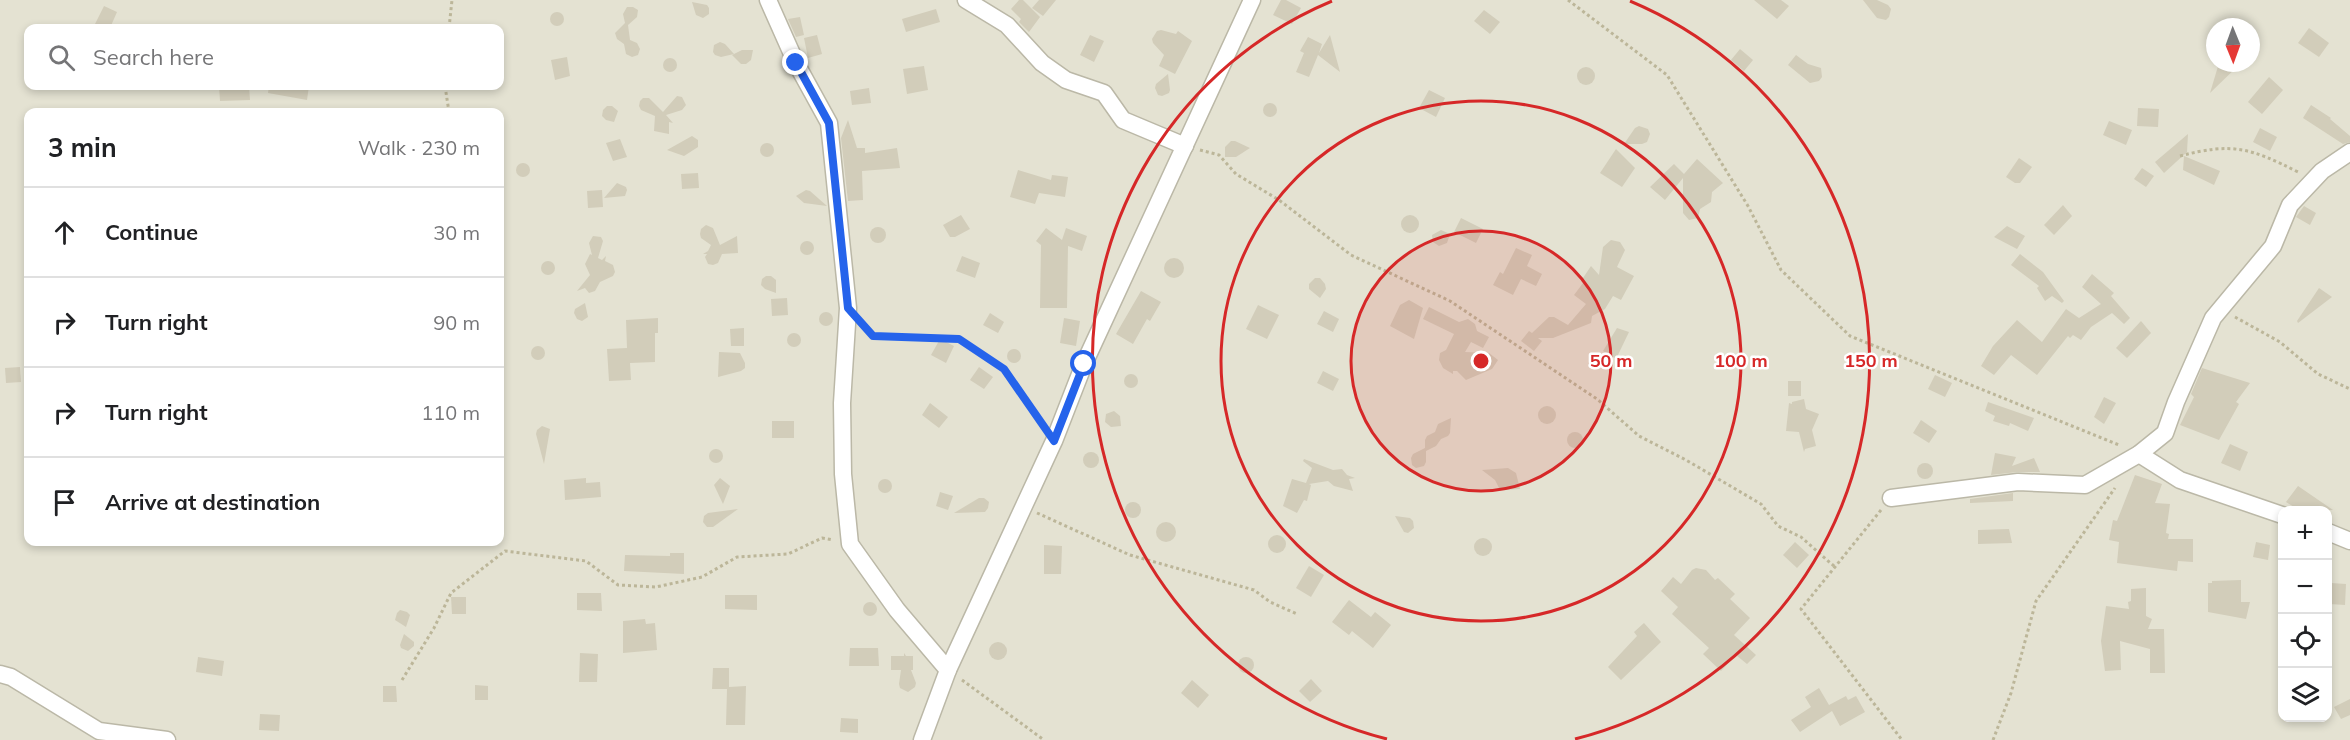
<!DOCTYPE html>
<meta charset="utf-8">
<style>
body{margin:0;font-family:Mulish,sans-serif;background:#f2f2f2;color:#202124}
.controls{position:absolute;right:18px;bottom:18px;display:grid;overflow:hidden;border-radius:12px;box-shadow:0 3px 9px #0003}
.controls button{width:54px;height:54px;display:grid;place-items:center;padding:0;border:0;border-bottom:2px solid #e0e0e0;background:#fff;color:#202124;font:30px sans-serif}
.compass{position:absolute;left:2206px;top:18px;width:54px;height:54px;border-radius:50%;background:#fff;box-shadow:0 3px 9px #0003;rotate:179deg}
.stop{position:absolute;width:18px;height:18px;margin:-14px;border:4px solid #2563eb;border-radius:50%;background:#fff}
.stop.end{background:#2563eb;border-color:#fff;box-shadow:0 2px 6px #0008}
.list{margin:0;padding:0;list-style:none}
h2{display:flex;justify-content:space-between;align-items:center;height:78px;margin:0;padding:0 24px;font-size:26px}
h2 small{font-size:20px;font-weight:400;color:#757577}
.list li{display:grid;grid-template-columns:39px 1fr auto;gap:18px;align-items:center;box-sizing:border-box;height:90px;padding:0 24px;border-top:2px solid #e0e0e0}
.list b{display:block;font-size:22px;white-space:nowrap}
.list em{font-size:20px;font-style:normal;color:#757577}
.icon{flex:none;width:33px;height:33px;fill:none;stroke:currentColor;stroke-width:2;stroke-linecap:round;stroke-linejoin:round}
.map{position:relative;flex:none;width:2350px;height:740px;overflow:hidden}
.search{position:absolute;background:#fff;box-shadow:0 3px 9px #0003;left:24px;top:24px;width:480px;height:66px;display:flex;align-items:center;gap:15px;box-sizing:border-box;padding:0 21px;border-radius:12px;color:#757577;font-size:22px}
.panel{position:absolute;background:#fff;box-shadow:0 3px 9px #0003;left:24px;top:108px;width:480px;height:438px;border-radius:12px}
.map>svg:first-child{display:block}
.residential{fill:#e4e2d2;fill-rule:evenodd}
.building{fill:#d2cdba}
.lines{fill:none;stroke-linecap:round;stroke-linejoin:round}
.minor-casing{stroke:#bbb8a7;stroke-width:19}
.path{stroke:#bcb699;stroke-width:3;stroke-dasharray:3 3;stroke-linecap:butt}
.minor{stroke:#fff;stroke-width:16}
.route{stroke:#2563eb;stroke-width:8}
.ring{fill:none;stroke:#d62828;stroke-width:3}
.centre{fill:#d62828;stroke:#fff;stroke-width:3}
.ring-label{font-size:18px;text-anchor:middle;font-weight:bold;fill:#d62828;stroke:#fff;stroke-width:5;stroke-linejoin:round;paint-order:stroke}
</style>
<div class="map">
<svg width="2350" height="740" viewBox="0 0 2350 740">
<rect width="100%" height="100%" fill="#f1efe3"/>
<!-- residential -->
<path class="residential" d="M 0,0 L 2350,0 L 2350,740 L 0,740 ZM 2215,27 L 2251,27 L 2251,63 L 2215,63 ZM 28,28 L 500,28 L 500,86 L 28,86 ZM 28,112 L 500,112 L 500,542 L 28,542 ZM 2282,510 L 2328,510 L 2328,718 L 2282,718 Z"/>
<!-- building -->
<g class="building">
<polygon points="1019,0 1023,0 1040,17 1029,32 1019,22 1021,19 1011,9"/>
<polygon points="1039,0 1056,0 1043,16 1032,8"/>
<polygon points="1281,0 1286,0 1301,8 1292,24 1273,15"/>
<polygon points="1754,0 1781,0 1789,6 1777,19"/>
<polygon points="1863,0 1877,0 1888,5 1891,9 1889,17 1886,20 1877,18"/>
<polygon points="692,2 707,5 709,8 709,14 703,18 696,15"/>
<polygon points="104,6 117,12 110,28 93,28"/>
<polygon points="627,7 633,7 638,10 637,17 628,25 630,40 637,43 640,49 638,55 632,57 626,54 624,44 617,39 615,33 625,23 623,14"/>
<polygon points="936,9 940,22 906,32 902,19"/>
<polygon points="1484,10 1500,22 1490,34 1474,21"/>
<circle cx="557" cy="19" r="7"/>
<polygon points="800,17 804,35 796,37 788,19"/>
<polygon points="2309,28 2329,43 2319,57 2298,43"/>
<polygon points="1161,30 1176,34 1178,31 1192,41 1175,74 1159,66 1164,55 1153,43 1152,39 1157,31"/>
<polygon points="817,35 822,54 808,58 804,38"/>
<polygon points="1090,35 1104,41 1094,62 1080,55"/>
<polygon points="1330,35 1340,72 1318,55 1309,77 1296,72 1304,53 1300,51 1308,37 1322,44 1319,53"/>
<polygon points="720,42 725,44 734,54 721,57 715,55 713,52 714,45"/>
<polygon points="1740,49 1753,60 1744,71 1731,60"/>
<polygon points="742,50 753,50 751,60 746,64 741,64 732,55"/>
<polygon points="1796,55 1808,64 1821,68 1822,77 1819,81 1810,83 1788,65"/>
<polygon points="567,57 570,76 555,80 551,60"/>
<circle cx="670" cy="65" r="7"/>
<polygon points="2219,63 2241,63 2210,93"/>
<polygon points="924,66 928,90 907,94 903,69"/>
<circle cx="1586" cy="76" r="9"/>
<polygon points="1168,74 1170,90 1169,93 1162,96 1158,95 1155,88 1156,84"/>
<polygon points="2269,77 2283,90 2262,114 2248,102"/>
<polygon points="219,86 249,86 250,100 220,101"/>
<polygon points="269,86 309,86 307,100 268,93"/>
<polygon points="869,88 871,103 852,105 850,91"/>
<polygon points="1429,90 1445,98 1436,117 1419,108"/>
<polygon points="677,96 682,97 686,105 682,110 666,115 673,123 669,122 669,134 654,131 655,116 641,110 639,106 640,101 643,98 649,98 663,112"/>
<circle cx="1270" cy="110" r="7"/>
<polygon points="2311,105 2331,118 2330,119 2350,136 2350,142 2343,144 2303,118"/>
<polygon points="607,106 612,106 618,111 614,122 606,120 602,116 603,110"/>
<polygon points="2138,108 2159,109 2158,127 2137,126"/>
<polygon points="848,120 857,148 865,148 865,153 897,148 900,168 862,171 863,200 848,201 841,138"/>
<polygon points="2109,121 2132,130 2126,145 2103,135"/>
<polygon points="1639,126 1648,129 1650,134 1647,142 1642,144 1624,144 1635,128"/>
<polygon points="2260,128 2277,137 2270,151 2253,142"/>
<polygon points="2188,134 2187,152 2164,173 2155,162"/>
<polygon points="692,136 698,140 698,147 684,156 667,150"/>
<polygon points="620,139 627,157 613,161 606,143"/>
<polygon points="1231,141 1235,141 1250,148 1236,157 1225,157 1225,147"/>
<circle cx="767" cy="150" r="7"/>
<polygon points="1616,149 1635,168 1622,187 1600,173"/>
<polygon points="2184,156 2220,171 2214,185 2183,170"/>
<polygon points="2019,158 2032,167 2020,183 2015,183 2006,177"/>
<polygon points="1697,159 1723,183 1712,192 1711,202 1700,209 1698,218 1689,220 1683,213 1683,178 1665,200 1650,187 1674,164 1684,174"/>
<circle cx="523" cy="170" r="7"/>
<polygon points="2142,168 2154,176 2146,187 2134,179"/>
<polygon points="1018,170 1051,180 1052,175 1068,177 1065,197 1039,193 1035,204 1010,197"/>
<polygon points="698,173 699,188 682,189 681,174"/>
<polygon points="617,183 626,187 627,190 625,196 604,198"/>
<polygon points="602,190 603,207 588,208 587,191"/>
<polygon points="806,190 810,191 827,206 804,203 796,196"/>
<polygon points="2063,205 2072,216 2054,235 2044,225"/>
<polygon points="2304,206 2316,213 2310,225 2296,217"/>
<polygon points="961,215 970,229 955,237 950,237 943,225"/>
<circle cx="1410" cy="224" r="9"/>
<polygon points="1461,218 1483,229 1476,243 1454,232"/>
<polygon points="706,225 713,228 720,245 737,236 738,253 722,254 718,263 713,265 708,264 705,257 707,254 703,254 708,251 711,245 701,238 700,234 701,229"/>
<polygon points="2007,226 2025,236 2017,249 1994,237"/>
<circle cx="878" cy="235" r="8"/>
<polygon points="1046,228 1062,240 1066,228 1087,236 1082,251 1068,246 1067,308 1040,308 1041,245 1036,241"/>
<polygon points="1441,230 1450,234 1447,243 1439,246 1433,242 1432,235"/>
<polygon points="593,236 601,237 603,241 598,258 602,260 606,256 605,261 613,265 615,272 613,276 600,282 595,291 589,293 585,288 577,291 590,275 585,264 590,254 592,255 589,243"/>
<polygon points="1611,240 1620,242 1625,250 1617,267 1634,276 1621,300 1613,296 1605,309 1592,316 1591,323 1553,338 1538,338 1542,341 1534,351 1521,341 1529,331 1532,333 1549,317 1554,317 1568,325 1586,304 1574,295 1583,283 1581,281 1591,266 1599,275 1603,247"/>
<circle cx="807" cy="248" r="7"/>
<polygon points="1516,248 1532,255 1527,266 1542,274 1536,286 1521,279 1513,295 1493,285 1500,272 1503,274"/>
<polygon points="2020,254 2043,272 2064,301 2062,303 2052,296 2045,301 2037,288 2039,286 2011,265"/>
<polygon points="962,256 980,263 975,278 956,271"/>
<circle cx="1174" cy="268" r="10"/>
<circle cx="548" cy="268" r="7"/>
<polygon points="2092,274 2114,293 2111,296 2130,318 2124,324 2112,313 2091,327 2081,340 2073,335 2070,338 2068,336 2037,375 2011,355 1994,375 1981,366 1993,346 2017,320 2042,342 2066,309 2079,318 2101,304 2082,287"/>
<polygon points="766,276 771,276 776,280 776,293 765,289 761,285 762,279"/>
<polygon points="1315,278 1320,278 1325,284 1326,289 1320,298 1309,289 1309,284"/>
<polygon points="2319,288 2332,297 2298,323 2297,321"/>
<polygon points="1141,291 1161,302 1150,321 1147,319 1133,344 1116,334"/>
<polygon points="787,298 788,315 772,316 771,299"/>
<polygon points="1409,300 1423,308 1414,339 1390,326 1400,305"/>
<polygon points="585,303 588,317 582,321 577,319 574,313 575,309"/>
<polygon points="1258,305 1279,315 1267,339 1246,329"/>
<polygon points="1429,307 1459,322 1468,319 1475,324 1477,331 1489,337 1483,348 1471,342 1465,352 1489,353 1498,360 1492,369 1466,380 1457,371 1453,371 1453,374 1443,368 1439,360 1440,353 1446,350 1454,334 1423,319"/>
<polygon points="1324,311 1339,319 1333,332 1317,324"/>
<circle cx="826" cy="319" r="7"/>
<polygon points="990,313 1004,322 998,333 983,325"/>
<polygon points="658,318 658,333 655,333 655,362 630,363 631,380 609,381 607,349 627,348 626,320"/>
<polygon points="1064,318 1080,321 1076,346 1060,343"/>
<polygon points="2141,321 2151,333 2127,358 2116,348"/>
<polygon points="744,328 744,346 731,346 730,329"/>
<polygon points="1617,328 1629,332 1616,359 1603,351"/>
<circle cx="794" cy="340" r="7"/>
<polygon points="940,339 954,346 946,363 931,355"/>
<circle cx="538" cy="353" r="7"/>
<circle cx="1014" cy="356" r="7"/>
<polygon points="719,352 740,353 745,363 745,368 741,371 718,377"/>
<polygon points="20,367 21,382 6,383 5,368"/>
<polygon points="979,367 993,377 984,389 970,380"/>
<polygon points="2202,368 2250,383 2236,402 2239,404 2219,440 2180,425 2194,397 2191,394"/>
<polygon points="1323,371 1339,379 1333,391 1317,383"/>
<circle cx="1131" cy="381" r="7"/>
<polygon points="1935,375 1952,383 1945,397 1928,389"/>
<rect x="1788" y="381" width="13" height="15"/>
<polygon points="2104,397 2116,403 2104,424 2094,417"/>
<polygon points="1804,399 1806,409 1819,414 1812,430 1816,446 1805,449 1804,452 1799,432 1786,431 1789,403 1792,404 1792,402"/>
<polygon points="1988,402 2034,418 2028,431 2010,423 2009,426 1993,421 1995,416 1985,411"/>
<polygon points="930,403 948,417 939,428 922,415"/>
<circle cx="1547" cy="415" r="9"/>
<polygon points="1114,411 1120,416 1121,426 1111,427 1105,422 1106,414"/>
<polygon points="1451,418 1450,433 1448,436 1441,439 1436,446 1426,451 1426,462 1424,466 1416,468 1412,465 1411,458 1413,454 1425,448 1425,440 1427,436 1435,432 1438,424"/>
<polygon points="1921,420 1937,431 1929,443 1913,433"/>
<rect x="772" y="421" width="22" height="17"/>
<polygon points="542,426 550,429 544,464 536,434 537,430"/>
<circle cx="1575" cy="440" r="8"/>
<polygon points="2230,444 2248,452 2240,471 2221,463"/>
<circle cx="716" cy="456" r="7"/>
<circle cx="1091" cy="460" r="8"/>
<polygon points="1995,453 2016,457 2012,466 2034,458 2040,472 2017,472 1991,475"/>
<polygon points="1304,459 1333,470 1342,469 1347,475 1355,478 1349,479 1353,491 1334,486 1328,481 1309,484 1311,485 1307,501 1304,500 1297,513 1283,506 1292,479 1306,483 1312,468 1303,461"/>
<circle cx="1925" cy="471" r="8"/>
<polygon points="1508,468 1516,473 1520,489 1504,490 1499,488 1495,480 1482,470"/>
<polygon points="2135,475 2162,484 2155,503 2170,504 2166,533 2169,534 2168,539 2193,539 2193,562 2178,561 2177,571 2117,563 2119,542 2109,540 2113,520 2117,521"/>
<polygon points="586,478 586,483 600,482 601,497 565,500 564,480"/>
<polygon points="720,478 730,486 723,504 714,485"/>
<circle cx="885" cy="486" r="7"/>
<polygon points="2298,486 2333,510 2299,510 2286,502"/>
<polygon points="940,492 953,496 948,510 936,506"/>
<polygon points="2013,493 2013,501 1970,503 1970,499"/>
<polygon points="979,498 984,498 989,502 988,508 985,512 954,513"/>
<circle cx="1133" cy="510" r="8"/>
<polygon points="738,509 713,527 707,527 703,522 704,516 708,513"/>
<polygon points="1395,516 1410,518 1413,521 1414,528 1408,533 1404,532"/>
<circle cx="1166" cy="532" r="10"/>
<polygon points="2009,529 2012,543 1978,544 1978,530"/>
<circle cx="1277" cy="544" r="9"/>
<circle cx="1483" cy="547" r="9"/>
<polygon points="1795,542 1809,555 1797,568 1783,555"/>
<polygon points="2256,542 2270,545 2268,560 2253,557"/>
<polygon points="1044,545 1062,546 1061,574 1044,574"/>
<polygon points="670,553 684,553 684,574 624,571 625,555 670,556"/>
<polygon points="1309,566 1324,575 1311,597 1296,588"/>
<polygon points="1696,568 1706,570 1715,580 1718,578 1735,594 1730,599 1750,618 1734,635 1756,655 1747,664 1736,655 1721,671 1703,654 1709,648 1672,614 1678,607 1661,591 1673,577 1681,584 1692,570"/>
<polygon points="2241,580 2241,602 2250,602 2246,619 2208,612 2208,583 2212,583 2212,581"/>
<polygon points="2331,583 2346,584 2345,605 2329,604"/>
<polygon points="2146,588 2146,616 2152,619 2148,629 2164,629 2165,673 2150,673 2150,649 2120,641 2121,670 2105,671 2101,641 2106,606 2129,609 2128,602 2131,601 2131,589"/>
<polygon points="577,593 601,593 602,611 577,610"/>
<polygon points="725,595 757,595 757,610 725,609"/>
<polygon points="451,597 466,597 466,614 452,614"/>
<polygon points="1349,600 1371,617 1375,612 1391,625 1373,648 1352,631 1349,635 1332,622"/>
<circle cx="870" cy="609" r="7"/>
<polygon points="400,610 407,612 410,615 406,627 395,620 397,613"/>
<polygon points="645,619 646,624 655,623 657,650 623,653 623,621"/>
<polygon points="1644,623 1661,642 1621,680 1608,667 1637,636 1634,632"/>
<polygon points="404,634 414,642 414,646 408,651 401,648 400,645"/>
<circle cx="998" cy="651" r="9"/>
<polygon points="850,648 878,648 879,666 849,666"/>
<polygon points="580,653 598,654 597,682 579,682"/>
<polygon points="904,653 906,656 913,656 913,670 911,670 916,683 915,687 908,692 900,688 899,684 901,670 891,670 891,656 904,656"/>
<polygon points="198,657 224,661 222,676 196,672"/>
<circle cx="1246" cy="665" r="8"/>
<polygon points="713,668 729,668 729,687 746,686 745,725 726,725 727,689 712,689"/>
<polygon points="1311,679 1322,691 1310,702 1299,691"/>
<polygon points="1192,680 1209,695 1198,708 1181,693"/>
<polygon points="475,685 488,686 488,700 475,700"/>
<polygon points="383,686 396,686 397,702 383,702"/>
<polygon points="1819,688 1829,705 1846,696 1848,700 1856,696 1865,712 1840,726 1832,711 1800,732 1791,720 1811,707 1805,697"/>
<polygon points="2350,699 2350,715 2341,719 2334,707"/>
<polygon points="260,714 280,715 279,731 259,730"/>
<polygon points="841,718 858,719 858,733 840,732"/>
</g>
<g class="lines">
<defs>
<g id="minor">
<polyline points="768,0 796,63 829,123 848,308 842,403 843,474 850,544 897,610 948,670"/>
<polyline points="966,0 1007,25 1042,63 1066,80 1104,93 1123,120 1185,146"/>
<polyline points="2139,454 2180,480 2282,515"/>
<polyline points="1891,498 2018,482 2085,485 2139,454 2165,433 2176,402 2213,318 2273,246 2290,205 2322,171 2350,152"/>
<polyline points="2328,532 2350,541"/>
<polyline points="0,674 11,677 99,731 167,740"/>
<polyline points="922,740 948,670 1054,441 1084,364 1252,0"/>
</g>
</defs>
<!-- minor casing -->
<use href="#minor" class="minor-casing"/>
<!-- path -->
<g class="path">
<polyline points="1568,0 1667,75 1748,206 1781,270 1850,336 2119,445"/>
<polyline points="449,28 452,0"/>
<polyline points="445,86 449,112"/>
<polyline points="1200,150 1219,155 1236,174 1279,200 1351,255 1450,301 1597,399 1639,436 1686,460 1761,504 1778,526 1801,537 1835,567"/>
<path d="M 2180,156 C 2233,142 2250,148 2298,172"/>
<polyline points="2235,317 2280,342 2318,374 2350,389"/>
<polyline points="863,325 873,336 959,339 1004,369 1042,423"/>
<polyline points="1881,510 1801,609 1902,740"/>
<polyline points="1037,513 1130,555 1254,590 1270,602 1297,614"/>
<polyline points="402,680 434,628 451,593 505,551 586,561 618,585 656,587 702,577 737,557 788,554 822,538 833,540"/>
<polyline points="962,680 1044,740"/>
<polyline points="1993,740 2011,693 2036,601 2115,488"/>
</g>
<!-- minor -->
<use href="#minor" class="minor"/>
</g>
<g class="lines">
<!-- route -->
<polyline class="route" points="796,63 829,123 848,308 873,336 959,339 1004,369 1054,441 1084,364"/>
</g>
<!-- distance rings -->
<circle cx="1481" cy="361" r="130" fill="#d62828" fill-opacity=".12"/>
<g class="ring">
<circle cx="1481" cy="361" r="130"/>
<circle cx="1481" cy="361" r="260"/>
<path d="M1387 739A390 390 0 0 1 1332 1M1630 1A390 390 0 0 1 1575 739"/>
</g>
<circle cx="1481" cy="361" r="9" class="centre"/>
<g class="ring-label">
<text x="1611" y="367">50 m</text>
<text x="1741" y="367">100 m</text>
<text x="1871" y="367">150 m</text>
</g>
</svg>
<div class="controls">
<button>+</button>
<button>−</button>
<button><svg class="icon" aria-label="locate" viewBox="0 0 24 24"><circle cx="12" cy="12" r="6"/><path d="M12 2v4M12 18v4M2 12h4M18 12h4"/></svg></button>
<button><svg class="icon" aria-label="layers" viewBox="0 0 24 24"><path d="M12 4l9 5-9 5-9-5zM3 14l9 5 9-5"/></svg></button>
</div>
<svg class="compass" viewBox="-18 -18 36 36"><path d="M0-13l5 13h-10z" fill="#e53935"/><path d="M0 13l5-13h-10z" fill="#757577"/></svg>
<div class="stop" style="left:1084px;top:364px"></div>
<div class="stop end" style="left:796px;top:63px"></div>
<div class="search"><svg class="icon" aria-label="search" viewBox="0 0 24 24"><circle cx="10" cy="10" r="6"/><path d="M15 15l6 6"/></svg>Search here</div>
<section class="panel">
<h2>3 min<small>Walk · 230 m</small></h2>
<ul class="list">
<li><svg class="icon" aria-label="ahead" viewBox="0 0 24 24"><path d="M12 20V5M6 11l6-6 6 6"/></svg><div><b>Continue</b></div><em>30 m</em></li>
<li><svg class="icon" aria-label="right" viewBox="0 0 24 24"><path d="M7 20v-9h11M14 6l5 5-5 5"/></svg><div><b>Turn right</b></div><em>90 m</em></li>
<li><svg class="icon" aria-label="right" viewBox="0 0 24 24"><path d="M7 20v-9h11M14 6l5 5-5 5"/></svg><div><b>Turn right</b></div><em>110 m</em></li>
<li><svg class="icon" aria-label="arrive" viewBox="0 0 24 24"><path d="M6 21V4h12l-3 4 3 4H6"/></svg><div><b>Arrive at destination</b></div></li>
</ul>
</section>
</div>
